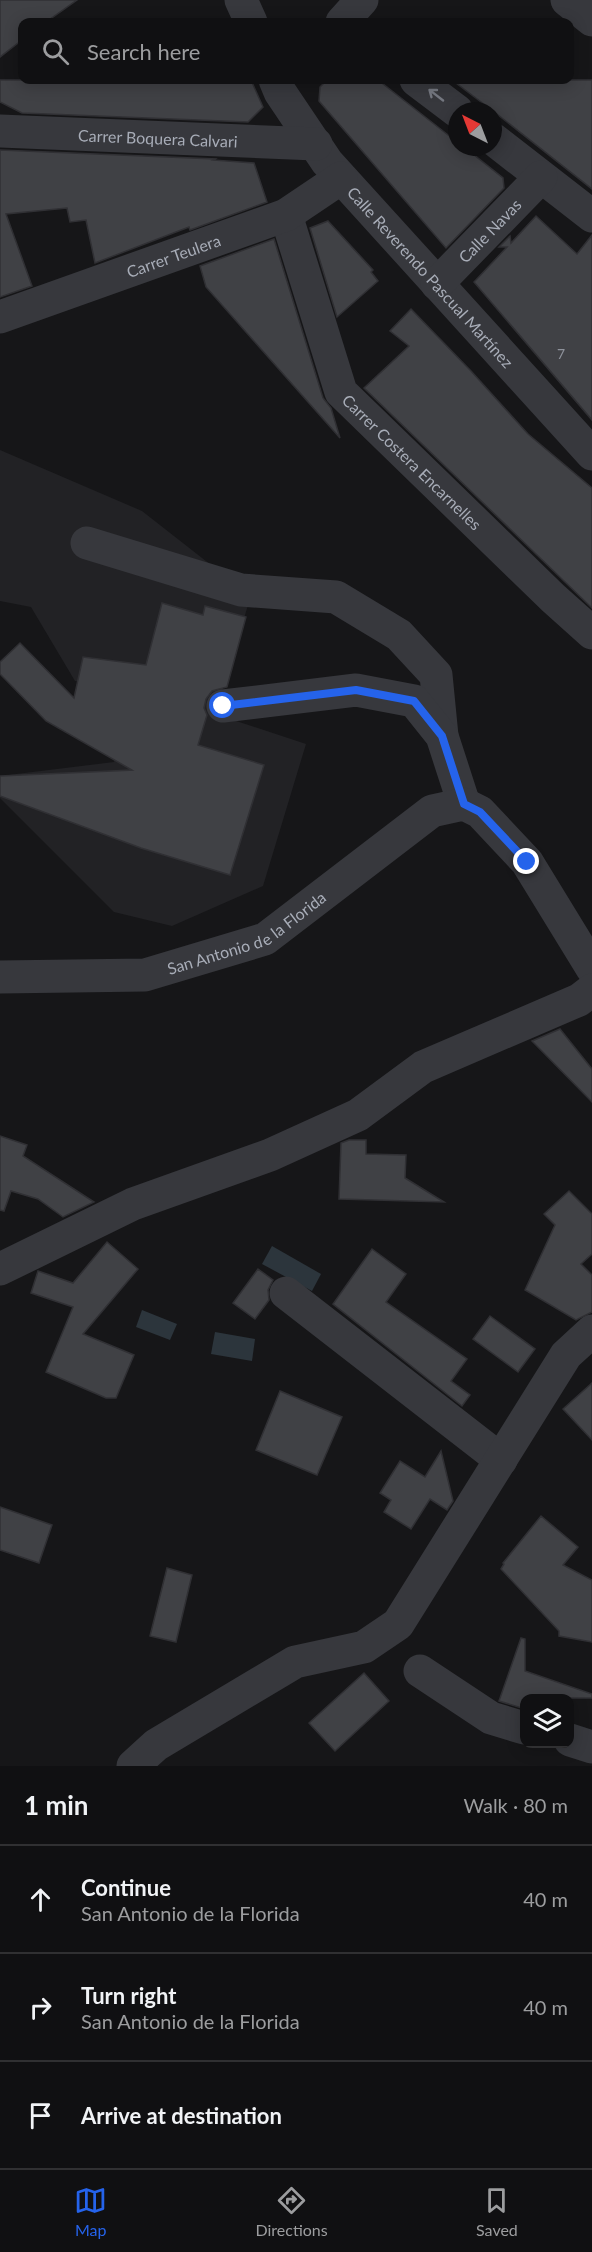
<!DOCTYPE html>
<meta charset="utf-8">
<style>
body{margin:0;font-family:Lato,sans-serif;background:#1e1e20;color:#f1f3f6}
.controls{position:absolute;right:18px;bottom:18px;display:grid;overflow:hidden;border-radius:12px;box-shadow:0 3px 15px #0003}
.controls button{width:54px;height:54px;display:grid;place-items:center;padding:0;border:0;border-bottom:2px solid #303032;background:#101012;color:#f1f3f6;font:30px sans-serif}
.compass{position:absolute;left:448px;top:102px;width:54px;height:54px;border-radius:50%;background:#101012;box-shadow:0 3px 15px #0003;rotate:318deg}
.stop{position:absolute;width:18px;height:18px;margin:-14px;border:4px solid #2563eb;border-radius:50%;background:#fff}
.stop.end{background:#2563eb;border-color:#fff;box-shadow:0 2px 6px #0008}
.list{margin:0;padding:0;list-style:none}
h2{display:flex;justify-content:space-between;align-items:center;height:78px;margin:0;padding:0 24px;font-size:26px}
h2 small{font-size:20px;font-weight:400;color:#9c9d9f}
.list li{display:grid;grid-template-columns:39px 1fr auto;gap:18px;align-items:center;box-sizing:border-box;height:108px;padding:0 24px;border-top:2px solid #303032}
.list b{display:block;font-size:22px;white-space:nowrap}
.list p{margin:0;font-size:20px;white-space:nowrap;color:#9c9d9f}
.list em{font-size:20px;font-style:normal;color:#9c9d9f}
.icon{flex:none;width:33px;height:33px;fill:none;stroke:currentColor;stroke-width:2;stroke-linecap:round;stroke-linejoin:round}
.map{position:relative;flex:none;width:592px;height:1766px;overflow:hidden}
.search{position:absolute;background:#101012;box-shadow:0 3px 15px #0003;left:18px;right:18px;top:18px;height:66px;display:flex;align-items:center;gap:15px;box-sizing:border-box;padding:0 21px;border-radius:12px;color:#9c9d9f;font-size:22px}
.sheet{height:402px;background:#101012}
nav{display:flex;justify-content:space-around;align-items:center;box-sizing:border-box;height:84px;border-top:2px solid #303032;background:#101012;font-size:16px;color:#9c9d9f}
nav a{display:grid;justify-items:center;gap:3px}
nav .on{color:#2563eb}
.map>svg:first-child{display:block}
.built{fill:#222225}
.water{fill:#2c353c}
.building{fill:#404145;stroke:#303034;stroke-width:1.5}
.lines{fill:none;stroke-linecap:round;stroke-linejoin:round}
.minor{stroke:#37383d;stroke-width:33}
.oneway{stroke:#757881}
.route{stroke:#2563eb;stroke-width:8}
.labels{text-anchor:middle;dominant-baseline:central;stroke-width:6;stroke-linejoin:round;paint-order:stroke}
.number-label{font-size:14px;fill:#8e929b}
.street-label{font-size:16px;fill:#a8adb8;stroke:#111113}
</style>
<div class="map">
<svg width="592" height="1766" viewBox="0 0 592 1766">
<rect width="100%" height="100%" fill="#161618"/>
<!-- built -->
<polygon class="built" points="0,450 142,511 211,565 255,582 215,714 306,744 263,886 172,926 114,912 0,798 0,776 114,762 128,691 75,681 31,607 0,601"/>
<!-- water -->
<g class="water">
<polygon points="272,1246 321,1274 312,1291 262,1264"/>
<polygon points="142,1310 177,1324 170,1340 136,1327"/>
<polygon points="215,1332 255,1339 252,1361 211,1354"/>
</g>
<!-- building -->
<g class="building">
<polygon points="0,0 77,0 46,22 22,22 22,40 0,57"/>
<polygon points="0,80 251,80 263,107 248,122 22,113 0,102"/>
<polygon points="327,80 378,80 457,142 457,147 464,147 503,178 504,188 446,248 319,101 320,87"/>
<polygon points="452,80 592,80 592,189 493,111"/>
<polygon points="0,150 215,159 213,160 254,163 267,202 190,230 189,227 95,263 86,220 70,222 67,208 6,214 32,286 0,297"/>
<polygon points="536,216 577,254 592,235 592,420 474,282 507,247 499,247 510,236 511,243"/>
<polygon points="328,221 373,270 371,272 378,281 337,317 310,228"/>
<polygon points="274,239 323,398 331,408 340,438 206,287 200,266"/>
<polygon points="411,309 471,371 528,434 592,488 592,608 364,388 409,346 390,331"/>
<polygon points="162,603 203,615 205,606 246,617 227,687 212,691 206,699 204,708 207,715 198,745 264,765 230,875 141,848 0,796 0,776 132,770 46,721 0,674 0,662 20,643 74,698 83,657 146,665"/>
<polygon points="560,1029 592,1069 592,1102 532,1041"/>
<polygon points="0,1136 27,1145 23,1156 94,1202 63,1217 38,1199 11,1191 4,1211 0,1210"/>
<polygon points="349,1140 366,1140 366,1154 406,1155 405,1178 444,1202 339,1199 341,1143"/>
<polygon points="569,1191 592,1214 592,1254 581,1264 592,1275 592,1312 576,1320 525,1290 555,1225 544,1214"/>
<polygon points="107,1242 138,1269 83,1334 134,1355 116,1398 106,1398 46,1372 73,1307 31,1293 38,1271 73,1283"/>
<polygon points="372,1249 406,1274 386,1302 467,1359 451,1381 470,1395 462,1406 333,1304"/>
<polygon points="258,1269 273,1280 268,1290 269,1300 255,1319 233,1303"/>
<polygon points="490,1316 535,1349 518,1372 473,1339"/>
<polygon points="592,1383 592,1440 563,1409"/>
<polygon points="280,1391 342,1417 317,1475 256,1450"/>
<polygon points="441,1451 453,1501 447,1510 430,1499 411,1529 384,1512 391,1500 380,1493 400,1461 425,1477"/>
<polygon points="0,1507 52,1525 39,1563 0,1550"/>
<polygon points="541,1516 578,1547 563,1565 592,1580 592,1642 559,1636 559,1631 501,1569 504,1564 503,1563"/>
<polygon points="167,1568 192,1575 176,1642 150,1636"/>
<polygon points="521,1638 525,1639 525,1671 592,1694 592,1698 525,1698 525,1709 499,1701"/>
<polygon points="364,1673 389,1701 335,1751 309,1723"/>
</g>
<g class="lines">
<!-- minor -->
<g class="minor">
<polyline points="241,0 251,22"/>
<polyline points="567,0 592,20"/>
<polyline points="342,22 362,0"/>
<path id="s1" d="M 275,80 L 280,92 L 327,162 L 592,454"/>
<polyline points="416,80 457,111"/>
<path id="s2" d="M 0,131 L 316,144"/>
<polyline points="493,139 592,216"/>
<path id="s3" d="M 286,215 L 341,392 L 553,598 L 592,633"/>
<path id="s4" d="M 437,284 L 541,177"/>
<path id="s5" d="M 0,317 L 286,215 L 341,178"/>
<polyline points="87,543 241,590 336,597 399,635 436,675 442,736"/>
<polyline points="223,706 356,690 414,701 442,736 464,804"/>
<path id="s6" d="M 0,977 L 145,975 L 265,939 L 432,811 L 464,804 L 480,812 L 527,862 L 592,968"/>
<polyline points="0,1269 133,1204 270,1155 358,1115 423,1067 579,1000 592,990"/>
<polyline points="286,1293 501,1460"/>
<polyline points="420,1671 491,1718 524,1728"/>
<polyline points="570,1740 592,1747"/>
<polyline points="133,1766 156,1745 295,1662 364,1647 398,1624 566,1355 592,1331"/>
</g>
</g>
<!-- one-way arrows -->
<defs><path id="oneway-shaft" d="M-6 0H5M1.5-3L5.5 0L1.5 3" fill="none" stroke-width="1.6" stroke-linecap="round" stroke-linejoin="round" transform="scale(1.5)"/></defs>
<use class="oneway" href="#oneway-shaft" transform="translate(436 95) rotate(-142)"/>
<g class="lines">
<!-- route -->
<polyline class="route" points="223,706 356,690 414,701 442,736 464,804 480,812 527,862"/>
</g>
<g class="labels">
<!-- number labels -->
<g class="number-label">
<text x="561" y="353">7</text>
</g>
<!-- street labels -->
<g class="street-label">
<text stroke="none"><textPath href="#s2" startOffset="158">Carrer Boquera Calvari</textPath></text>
<text stroke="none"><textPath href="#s4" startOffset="75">Calle Navas</textPath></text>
<text stroke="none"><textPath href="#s5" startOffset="184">Carrer Teulera</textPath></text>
<text stroke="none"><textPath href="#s1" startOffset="252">Calle Reverendo Pascual Martínez</textPath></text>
<text stroke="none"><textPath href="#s3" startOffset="285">Carrer Costera Encarnelles</textPath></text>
<text stroke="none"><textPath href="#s6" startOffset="256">San Antonio de la Florida</textPath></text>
</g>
</g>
</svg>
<div class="controls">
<button><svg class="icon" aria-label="layers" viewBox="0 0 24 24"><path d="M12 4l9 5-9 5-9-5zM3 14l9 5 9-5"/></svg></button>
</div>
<svg class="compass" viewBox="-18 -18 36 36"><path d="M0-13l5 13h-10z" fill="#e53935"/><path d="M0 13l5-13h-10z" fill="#9c9d9f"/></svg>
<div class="stop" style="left:223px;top:706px"></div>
<div class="stop end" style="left:527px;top:862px"></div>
<div class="search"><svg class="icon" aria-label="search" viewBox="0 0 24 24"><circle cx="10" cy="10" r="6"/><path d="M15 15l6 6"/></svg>Search here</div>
</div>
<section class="sheet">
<h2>1 min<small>Walk · 80 m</small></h2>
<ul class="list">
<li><svg class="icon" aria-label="ahead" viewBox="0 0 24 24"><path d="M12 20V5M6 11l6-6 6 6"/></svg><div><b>Continue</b><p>San Antonio de la Florida</p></div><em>40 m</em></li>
<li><svg class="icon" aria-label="right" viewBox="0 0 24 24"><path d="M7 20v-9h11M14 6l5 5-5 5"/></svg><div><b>Turn right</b><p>San Antonio de la Florida</p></div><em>40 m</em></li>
<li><svg class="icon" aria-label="arrive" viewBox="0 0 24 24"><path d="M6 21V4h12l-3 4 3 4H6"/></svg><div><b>Arrive at destination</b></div></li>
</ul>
</section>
<nav>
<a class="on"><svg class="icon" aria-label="map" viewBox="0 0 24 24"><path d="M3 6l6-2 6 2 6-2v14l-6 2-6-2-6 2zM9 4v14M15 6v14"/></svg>Map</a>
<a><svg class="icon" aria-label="directions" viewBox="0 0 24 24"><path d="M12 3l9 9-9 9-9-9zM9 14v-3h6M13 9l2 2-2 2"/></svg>Directions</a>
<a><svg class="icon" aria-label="saved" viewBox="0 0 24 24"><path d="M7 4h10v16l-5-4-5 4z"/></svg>Saved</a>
</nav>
